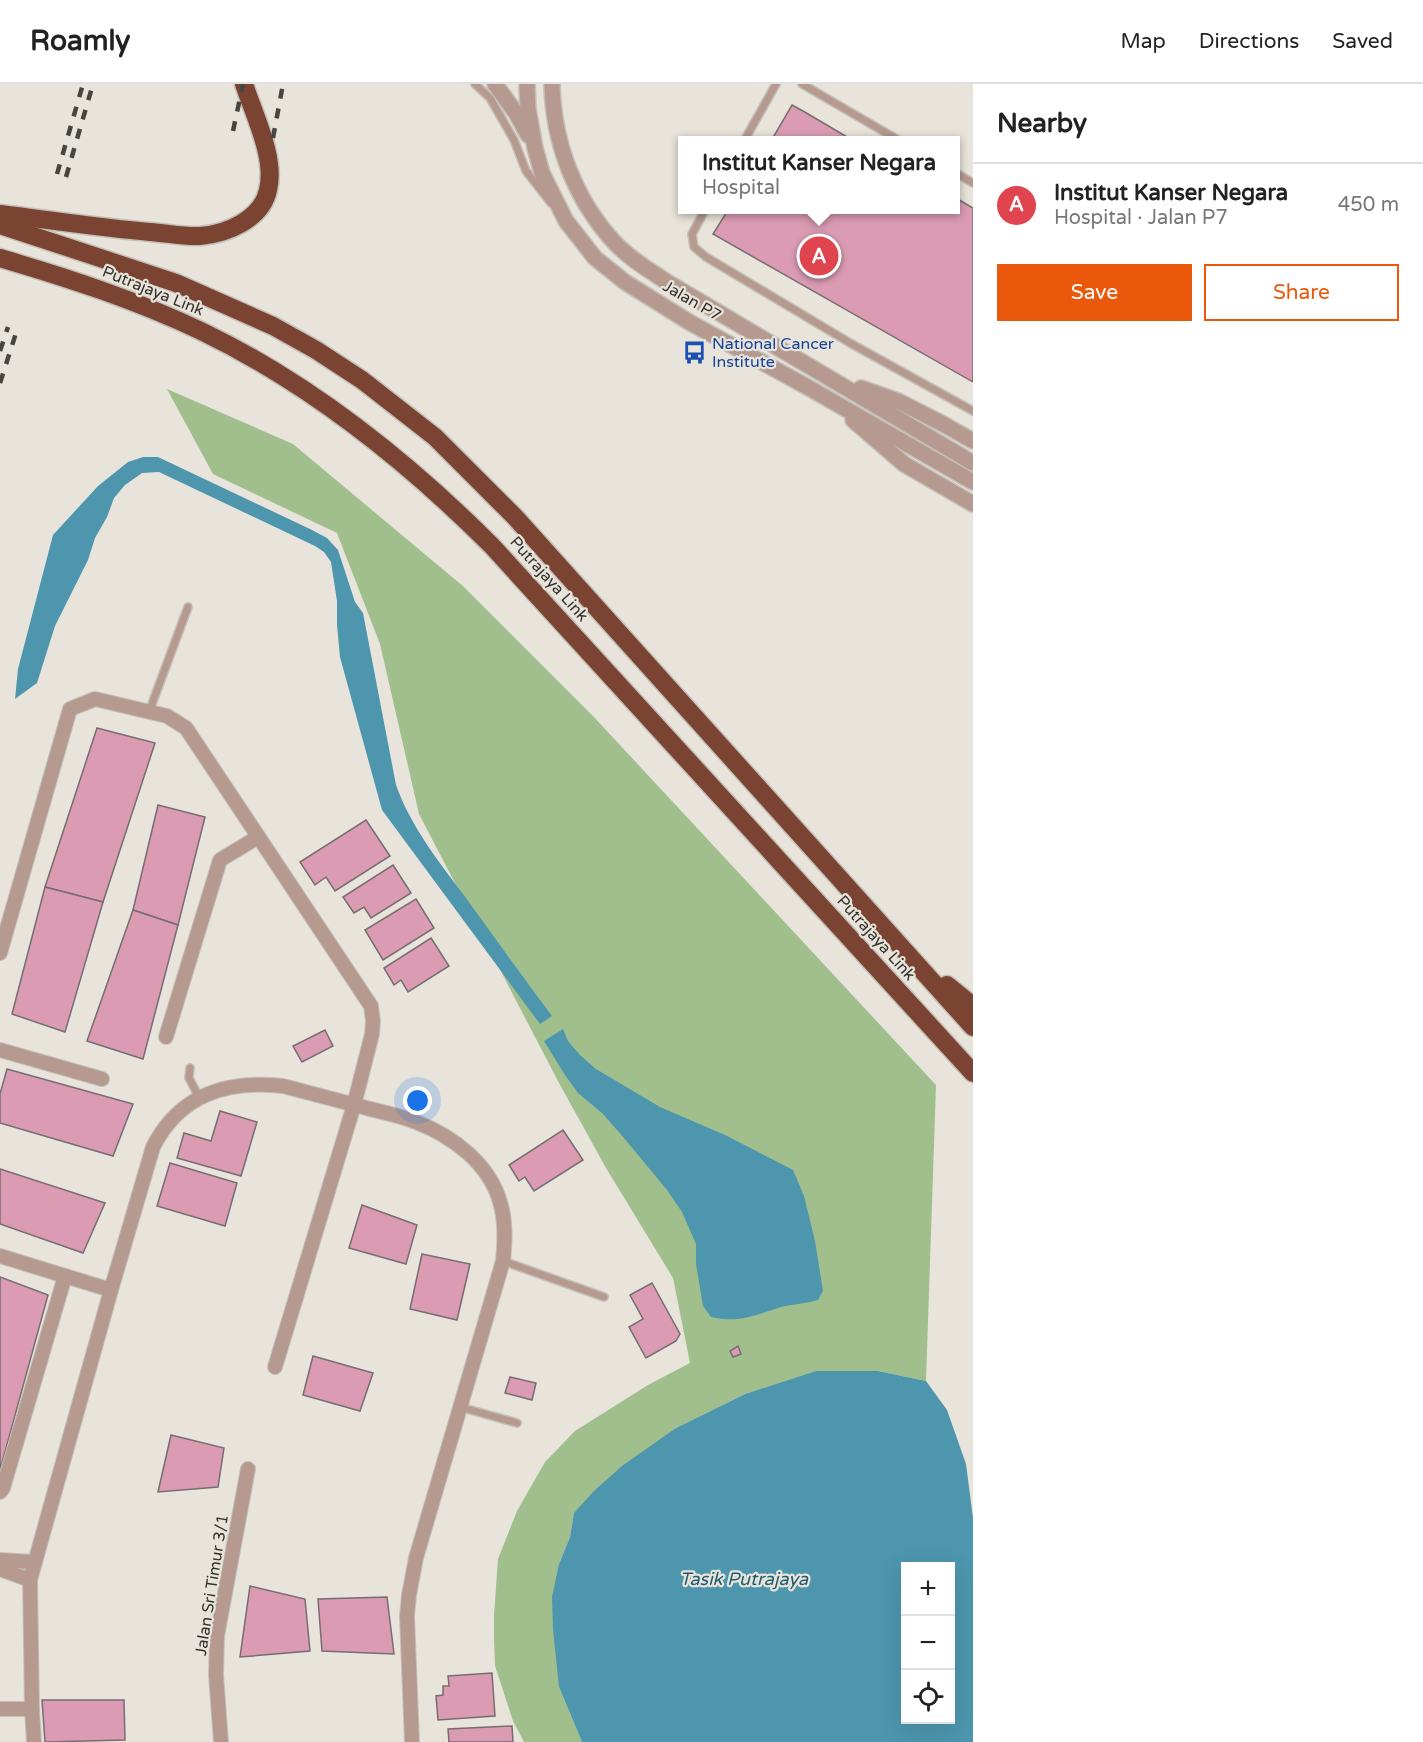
<!DOCTYPE html>
<meta charset="utf-8">
<style>
body{margin:0;font-family:"Varela Round",sans-serif;background:#f2f2f2;color:#222}
.controls{position:absolute;right:18px;bottom:18px;display:grid;overflow:hidden;border-radius:0px;box-shadow:0 6px 24px #0002}
.controls button{width:54px;height:54px;display:grid;place-items:center;padding:0;border:0;border-bottom:2px solid #e0e0e0;background:#fff;color:#222;font:30px sans-serif}
.you{position:absolute;left:418px;top:1017px;width:21px;height:21px;margin:-15px;border:4px solid #fff;border-radius:50%;background:#1a73e8;box-shadow:0 0 0 9px #1a73e833}
.badge{display:grid;place-items:center;width:39px;height:39px;border-radius:50%;background:#ea580c;color:#fff;font-size:20px;font-weight:700}
.pin{position:absolute;translate:-50% -50%;border:3px solid #fff;box-shadow:0 2px 6px #0006}
.popup{position:absolute;left:678px;top:52px;width:282px;height:78px;box-sizing:border-box;display:grid;place-content:center;border-radius:0px;background:#fff;filter:drop-shadow(0 2px 4px #0005);font-size:20px;white-space:nowrap;color:#767676}
.popup b{font-size:22px;color:#222}
.popup::after{content:'';position:absolute;left:50%;top:100%;margin-left:-12px;border:12px solid transparent;border-top-color:#fff}
.list{margin:0;padding:0;list-style:none}
h2{display:flex;justify-content:space-between;align-items:center;height:78px;margin:0;padding:0 24px;font-size:26px}
h2 small{font-size:20px;font-weight:400;color:#767676}
.list li{display:grid;grid-template-columns:39px 1fr auto;gap:18px;align-items:center;box-sizing:border-box;height:84px;padding:0 24px;border-top:2px solid #e0e0e0}
.list b{display:block;font-size:22px;white-space:nowrap}
.list p{margin:0;font-size:20px;white-space:nowrap;color:#767676}
.list em{font-size:20px;font-style:normal;color:#767676}
.actions{display:flex;gap:12px;padding:18px 24px}
.actions a{flex:1;padding:14px 0;border:2px solid #ea580c;border-radius:0px;text-align:center;font-size:21px;color:#ea580c}
.actions .main{background:#ea580c;color:#fff}
.icon{flex:none;width:33px;height:33px;fill:none;stroke:currentColor;stroke-width:2;stroke-linecap:round;stroke-linejoin:round}
.map{position:relative;flex:none;width:973px;height:1658px;overflow:hidden}
header{display:flex;align-items:center;gap:36px;box-sizing:border-box;height:84px;padding:0 30px;background:#fff;border-bottom:2px solid #e0e0e0}
header strong{font-size:28px}
nav{display:flex;gap:33px;margin-inline-start:auto;font-size:21px}
main{display:flex}
aside{flex:1;background:#fff}
.map>svg:first-child{display:block}
.green{fill:#a1bf8d}
.water{fill:#4d96ae;fill-rule:evenodd}
.building{fill:#db9cb3;stroke:#766d70;stroke-width:1.5}
.lines{fill:none;stroke-linecap:round;stroke-linejoin:round}
.service-casing{stroke:#c4c0b8;stroke-width:10}
.minor-casing{stroke:#c4c0b8;stroke-width:16}
.tertiary-casing{stroke:#c4c0b8;stroke-width:18}
.motorway-casing{stroke:#c4c0b8;stroke-width:21}
.service{stroke:#b69a90;stroke-width:7}
.minor{stroke:#b69a90;stroke-width:14}
.tertiary{stroke:#b69a90;stroke-width:15}
.motorway{stroke:#7b4432;stroke-width:18}
.rail{stroke:#474541;stroke-width:4.5;stroke-dasharray:10 10;stroke-linecap:butt}
.labels{text-anchor:middle;dominant-baseline:central;stroke-width:4.5;stroke-linejoin:round;paint-order:stroke}
.street-label{font-size:16px;fill:#33312e;stroke:#e8e4db}
.transit-label{font-size:16px;fill:#164399;stroke:#e8e4db;text-anchor:start}
.water-label{font-size:18px;font-style:italic;fill:#215d6e;stroke:#e8e4db}
</style>
<header>
<strong>Roamly</strong>
<nav><a>Map</a><a>Directions</a><a>Saved</a></nav>
</header>
<main>
<div class="map">
<svg width="973" height="1658" viewBox="0 0 973 1658">
<rect width="100%" height="100%" fill="#e8e4db"/>
<!-- green -->
<polygon class="green" points="167,305 293,360 464,503 592,631 936,1001 926,1297 878,1287 817,1287 745,1310 676,1344 574,1429 570,1453 559,1480 559,1603 582,1658 524,1658 513,1637 495,1582 494,1555 494,1531 498,1475 517,1427 545,1378 575,1347 648,1301 690,1279 673,1194 606,1084 559,999 419,730 380,560 337,449 213,390"/>
<!-- water -->
<g class="water">
<path d="M 143,373 L 158,373 L 310,445 L 327,454 L 338,466 L 355,518 L 363,529 L 396,701 C 411,743 439,778 466,814 C 494,853 523,893 552,932 L 540,940 L 382,726 L 340,573 L 337,541 L 337,517 L 331,478 L 324,468 L 315,462 L 159,388 L 142,389 L 125,401 L 114,414 L 107,433 L 95,454 L 88,476 L 55,542 L 37,599 L 15,615 L 18,585 L 53,451 L 98,402 L 128,378 Z"/>
<path d="M 563,945 L 568,957 L 580,971 L 596,985 L 660,1023 L 725,1051 L 793,1086 L 804,1112 L 815,1157 L 823,1207 L 818,1216 C 807,1219 796,1220 785,1222 C 756,1230 741,1240 711,1233 L 703,1222 L 696,1180 L 696,1160 L 682,1128 L 667,1106 L 624,1054 L 602,1029 L 578,1009 L 565,991 L 544,957 Z"/>
<path d="M 816,1287 L 878,1287 L 926,1297 L 947,1326 L 966,1380 L 973,1434 L 973,1658 L 582,1658 L 559,1603 L 553,1546 L 552,1513 L 559,1480 L 570,1453 L 574,1429 L 594,1407 L 622,1382 L 676,1344 L 745,1310 ZM 950,1482 L 950,1636 L 906,1636 L 906,1482 Z"/>
</g>
<!-- building -->
<g class="building">
<polygon points="792,21 803,27 854,57 771,57"/>
<polygon points="956,114 973,124 973,298 713,150 728,126 956,126"/>
<polygon points="97,644 155,659 103,818 45,803"/>
<polygon points="158,721 205,733 178,841 133,826"/>
<polygon points="366,736 390,772 335,807 326,793 315,801 300,778"/>
<polygon points="393,781 411,809 371,834 364,823 354,829 343,813"/>
<polygon points="45,803 103,818 65,948 12,930"/>
<polygon points="416,815 434,844 383,876 365,846"/>
<polygon points="133,826 178,841 143,975 87,957"/>
<polygon points="431,854 449,882 408,908 401,896 394,901 384,884"/>
<polygon points="325,946 333,962 302,978 293,962"/>
<polygon points="7,985 133,1020 113,1072 0,1039 0,1010"/>
<polygon points="220,1027 257,1038 241,1092 177,1074 184,1049 211,1057"/>
<polygon points="563,1046 583,1076 534,1107 525,1093 519,1097 509,1081"/>
<polygon points="170,1079 237,1099 225,1142 157,1122"/>
<polygon points="0,1085 105,1119 83,1169 0,1140"/>
<polygon points="362,1121 417,1141 406,1180 349,1164"/>
<polygon points="422,1170 470,1180 457,1236 410,1225"/>
<polygon points="0,1193 48,1211 0,1386"/>
<polygon points="652,1199 680,1250 676,1257 646,1274 629,1243 643,1235 630,1211"/>
<polygon points="738,1262 741,1270 733,1273 730,1267"/>
<polygon points="313,1272 373,1289 360,1327 303,1311"/>
<polygon points="510,1293 536,1299 532,1316 505,1309"/>
<polygon points="171,1351 224,1364 218,1403 158,1408"/>
<polygon points="250,1502 305,1515 310,1567 240,1573"/>
<polygon points="387,1513 394,1570 322,1567 318,1515"/>
<polygon points="492,1589 495,1632 438,1636 436,1612 443,1611 443,1602 449,1602 448,1592"/>
<polygon points="42,1616 124,1616 125,1656 45,1658"/>
<polygon points="512,1642 513,1658 449,1658 448,1645"/>
</g>
<g class="lines">
<defs>
<g id="service">
<polyline points="475,0 490,14 514,56 526,87 551,119"/>
<polyline points="802,0 900,57"/>
<polyline points="744,57 776,0"/>
<polyline points="956,89 973,99"/>
<polyline points="705,126 692,150 694,163 706,173 850,259 973,327"/>
<polyline points="149,628 188,523"/>
<polyline points="190,984 189,994 199,1013"/>
<polyline points="503,1177 604,1213"/>
<polyline points="460,1323 517,1339"/>
</g>
<g id="minor">
<polyline points="0,869 70,625 95,615 167,632 186,644 371,922 373,937 372,950 354,1021 275,1283"/>
<polyline points="166,953 220,776 258,753"/>
<polyline points="0,966 102,995"/>
<polyline points="0,1172 111,1206"/>
<polyline points="0,1408 3,1404 65,1192"/>
<polyline points="0,1476 34,1478"/>
<polyline points="0,1485 30,1496"/>
<polyline points="0,1625 32,1625"/>
<path d="M 34,1658 L 32,1625 L 30,1496 L 111,1206 L 153,1063 C 180,1010 227,996 283,1002 C 309,1009 336,1016 363,1023 C 380,1028 399,1031 416,1038 C 452,1052 489,1079 500,1118 C 506,1137 505,1157 503,1177 L 416,1474 L 409,1511 L 407,1532 L 412,1658"/>
<polyline points="221,1658 216,1591 217,1552 248,1385"/>
</g>
<g id="tertiary">
<polyline points="495,0 516,29 528,51"/>
<polyline points="527,0 528,25 535,64 542,89 566,137 595,174 625,198 689,238 811,305 973,398"/>
<path d="M 552,0 C 553,58 575,116 615,159 C 630,175 649,186 667,198 L 973,379"/>
<polyline points="861,304 898,317 943,340 973,357"/>
<polyline points="853,336 904,380 973,420"/>
</g>
<g id="motorway">
<path d="M 0,130 C 50,136 100,144 150,148 C 166,149 184,153 200,152 C 227,150 262,135 268,106 C 276,74 254,31 244,0"/>
<polyline points="0,141 176,199 273,242 316,266 362,296 435,353 515,433 973,943"/>
<path d="M 0,174 C 68,194 136,216 201,247 C 309,299 407,377 492,462 L 973,989"/>
<polyline points="947,901 973,922"/>
</g>
</defs>
<!-- service casing -->
<use href="#service" class="service-casing"/>
<!-- minor casing -->
<use href="#minor" class="minor-casing"/>
<!-- tertiary casing -->
<use href="#tertiary" class="tertiary-casing"/>
<!-- motorway casing -->
<use href="#motorway" class="motorway-casing"/>
<!-- service -->
<use href="#service" class="service"/>
<!-- minor -->
<use href="#minor" class="minor"/>
<!-- tertiary -->
<use href="#tertiary" class="tertiary"/>
<!-- motorway -->
<use href="#motorway" class="motorway"/>
<!-- rail -->
<g class="rail">
<polyline points="233,47 243,0"/>
<polyline points="273,54 283,0"/>
<polyline points="57,90 83,0"/>
<polyline points="66,93 93,0"/>
<polyline points="0,267 8,243"/>
<polyline points="0,299 17,246"/>
</g>
</g>
<!-- icons -->
<defs>
<symbol id="bus-bare" viewBox="-9 -9 18 18"><path d="M-5-6H5V4H4V6H2V4H-2V6H-4V4H-5ZM-3.5-4V0h7V-4ZM-3.5 1.2v1.5H-2V1.2ZM2 1.2v1.5H3.5V1.2Z" fill="#1a4fb4" stroke="#e8e4db" stroke-width="2.5" paint-order="stroke"/></symbol>
</defs>
<g fill-rule="evenodd">
<use href="#bus-bare" x="678" y="252" width="33" height="33"/>
</g>
<g class="labels">
<!-- street labels -->
<g class="street-label">
<text transform="translate(153 207) rotate(22)">Putrajaya Link</text>
<text transform="translate(692 217) rotate(30)">Jalan P7</text>
<text transform="translate(549 495) rotate(48)">Putrajaya Link</text>
<text transform="translate(876 854) rotate(48)">Putrajaya Link</text>
<text transform="translate(212 1501) rotate(-81)">Jalan Sri Timur 3/1</text>
</g>
<!-- transit labels -->
<g class="transit-label">
<text x="712" y="260">National Cancer<tspan x="712" dy="18">Institute</tspan></text>
</g>
<!-- water labels -->
<g class="water-label">
<text x="744" y="1495">Tasik Putrajaya</text>
</g>
</g>
</svg>
<div class="controls">
<button>+</button>
<button>−</button>
<button><svg class="icon" aria-label="locate" viewBox="0 0 24 24"><circle cx="12" cy="12" r="6"/><path d="M12 2v4M12 18v4M2 12h4M18 12h4"/></svg></button>
</div>
<div class="you"></div>
<div class="pin badge" style="left:819px;top:172px;background:#e0444e">A</div>
<div class="popup"><b>Institut Kanser Negara</b>Hospital</div>
</div>
<aside>
<h2>Nearby<small></small></h2>
<ul class="list">
<li><span class="badge" style="background:#e0444e">A</span><div><b>Institut Kanser Negara</b><p>Hospital · Jalan P7</p></div><em>450 m</em></li>
</ul>
<div class="actions"><a class="main">Save</a><a>Share</a></div>
</aside>
</main>
